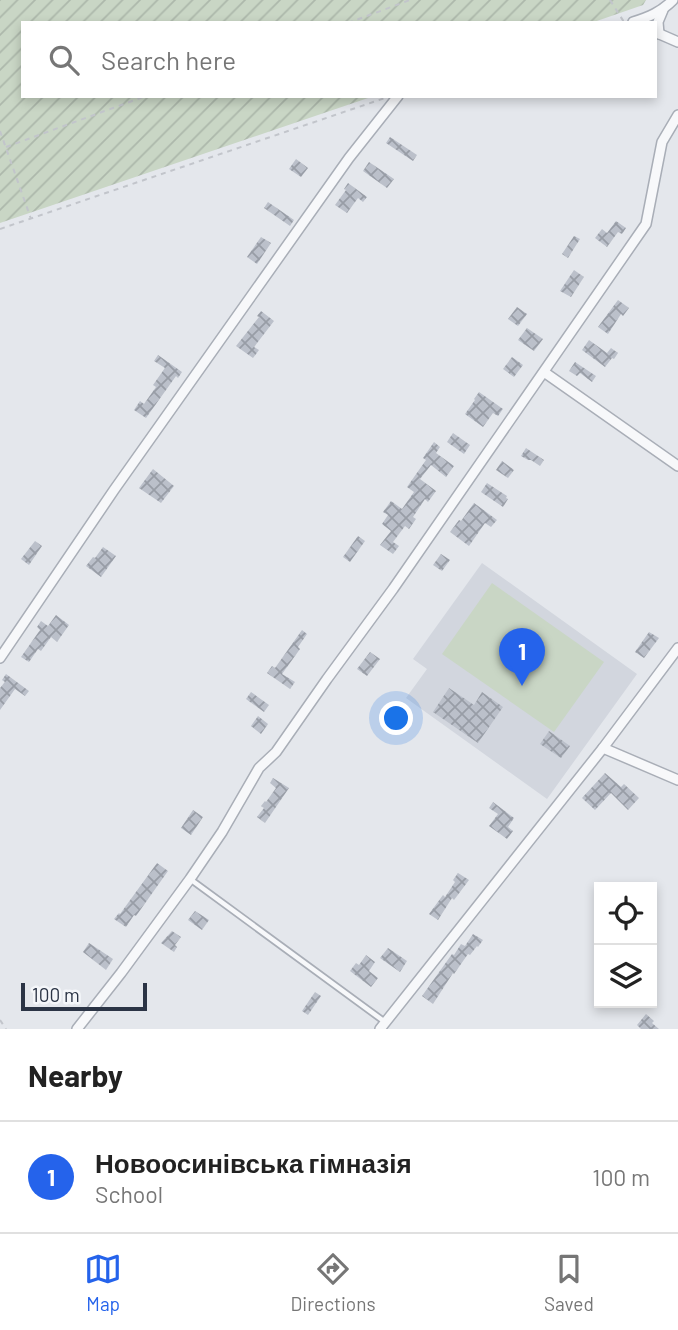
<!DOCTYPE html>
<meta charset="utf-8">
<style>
body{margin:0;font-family:Barlow,sans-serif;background:#f6f6f6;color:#222}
.controls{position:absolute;right:21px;bottom:21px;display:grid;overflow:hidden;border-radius:0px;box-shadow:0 4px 10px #0003}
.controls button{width:63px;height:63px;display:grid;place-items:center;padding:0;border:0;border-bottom:2px solid #e0e0e0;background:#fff;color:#222;font:35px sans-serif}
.scale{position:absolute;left:21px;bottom:18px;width:126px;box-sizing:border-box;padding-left:7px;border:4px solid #2b3445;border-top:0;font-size:19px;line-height:24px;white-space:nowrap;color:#2b3445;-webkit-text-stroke:5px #f4f6f9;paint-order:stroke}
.you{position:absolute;left:397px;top:719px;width:24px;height:24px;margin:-18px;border:5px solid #fff;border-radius:50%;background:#1a73e8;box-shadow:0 0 0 10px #1a73e833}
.badge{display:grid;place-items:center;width:46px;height:46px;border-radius:50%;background:#2563eb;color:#fff;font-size:23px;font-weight:700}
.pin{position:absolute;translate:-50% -58px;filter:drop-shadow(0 2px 4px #0008)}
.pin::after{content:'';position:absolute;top:37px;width:24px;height:21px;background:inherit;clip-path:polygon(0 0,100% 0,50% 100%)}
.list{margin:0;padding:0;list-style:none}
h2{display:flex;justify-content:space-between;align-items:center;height:91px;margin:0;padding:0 28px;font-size:30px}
h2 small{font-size:23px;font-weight:400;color:#767676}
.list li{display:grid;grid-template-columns:46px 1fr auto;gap:21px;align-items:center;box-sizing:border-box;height:112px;padding:0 28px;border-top:2px solid #e0e0e0}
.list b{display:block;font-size:26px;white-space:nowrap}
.list p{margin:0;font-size:23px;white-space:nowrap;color:#767676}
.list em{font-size:23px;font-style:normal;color:#767676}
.icon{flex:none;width:38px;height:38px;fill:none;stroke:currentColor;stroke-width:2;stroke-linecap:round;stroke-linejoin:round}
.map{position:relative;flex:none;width:678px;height:1029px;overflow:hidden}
.search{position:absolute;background:#fff;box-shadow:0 4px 10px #0003;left:21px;right:21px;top:21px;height:77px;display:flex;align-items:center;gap:18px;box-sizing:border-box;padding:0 24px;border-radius:0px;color:#767676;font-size:26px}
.sheet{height:203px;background:#fff}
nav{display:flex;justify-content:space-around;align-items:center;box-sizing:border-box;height:98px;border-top:2px solid #e0e0e0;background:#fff;font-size:19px;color:#767676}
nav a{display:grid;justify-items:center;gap:4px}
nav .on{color:#2563eb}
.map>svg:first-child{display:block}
.built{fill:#d2d6de}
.grass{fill:#c9d6c5}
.garden{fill:url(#garden-furrows)}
.building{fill:url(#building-cross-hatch)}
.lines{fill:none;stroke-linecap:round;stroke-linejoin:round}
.lane-casing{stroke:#a9aeb7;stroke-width:8}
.street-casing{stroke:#a9aeb7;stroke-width:12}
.path{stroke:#c2c5cb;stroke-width:2;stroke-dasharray:5 5;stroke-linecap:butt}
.lane{stroke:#f7f8fa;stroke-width:4.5}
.street{stroke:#f7f8fa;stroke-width:9}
</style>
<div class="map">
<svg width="678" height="1029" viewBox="0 0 678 1029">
<defs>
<pattern id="garden-furrows" width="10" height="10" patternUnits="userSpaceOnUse" patternTransform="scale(1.75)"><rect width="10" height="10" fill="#c9d6c5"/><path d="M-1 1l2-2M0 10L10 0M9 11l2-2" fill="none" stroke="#adb8ab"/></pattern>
<pattern id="building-cross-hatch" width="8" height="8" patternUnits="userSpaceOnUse" patternTransform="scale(1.75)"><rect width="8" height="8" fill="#bbc0ca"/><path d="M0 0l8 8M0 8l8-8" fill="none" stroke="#989da6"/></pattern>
</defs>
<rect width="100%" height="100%" fill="#e4e7ec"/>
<!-- built -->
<polygon class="built" points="482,563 637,674 547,799 406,698 427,669 413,659"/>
<!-- grass -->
<polygon class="grass" points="492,583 604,662 554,732 442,654"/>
<!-- garden -->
<polygon class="garden" points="0,0 646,0 643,5 591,23 23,23 23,96 374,96 0,223"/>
<!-- building -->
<g class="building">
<polygon points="390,137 417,155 413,161 386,143"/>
<polygon points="296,159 308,168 301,177 289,169"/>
<polygon points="369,162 394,179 387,188 363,171"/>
<polygon points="348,183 367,197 363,202 358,198 347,213 335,205 346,190 344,189"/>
<polygon points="268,202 294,220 290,226 264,208"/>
<polygon points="616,221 626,228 622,234 618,232 607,247 595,238 602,229 607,233"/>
<polygon points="574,236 580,239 568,258 562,254"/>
<polygon points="261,237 271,243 257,264 247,257"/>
<polygon points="574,270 584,277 571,297 560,291"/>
<polygon points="618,300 629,308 623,316 621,314 608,334 598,327"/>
<polygon points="517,307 527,314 518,326 508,319"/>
<polygon points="261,311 274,321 254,347 259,350 253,358 236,346 259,317 257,316"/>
<polygon points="527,328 543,339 534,351 518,340"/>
<polygon points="589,340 607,353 611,348 618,353 614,359 612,358 605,367 582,350"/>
<polygon points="158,355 182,372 178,378 176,376 146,418 134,410 140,401 144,404 156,387 153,385 165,368 154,361"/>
<polygon points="512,357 523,365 514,377 503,369"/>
<polygon points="575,362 596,376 592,382 580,373 577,376 569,371"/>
<polygon points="479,392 503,409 498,416 493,413 483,427 465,414 475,400 474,399"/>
<polygon points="453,433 470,445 464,454 447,442"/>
<polygon points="434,442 440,447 436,453 454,466 446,477 431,465 420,479 436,491 428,502 425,499 413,517 416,519 409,529 405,526 393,542 399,546 393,554 380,545 391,531 382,524 388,515 383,512 391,501 402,509 414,492 407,487 426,460 423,458"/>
<polygon points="526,448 544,460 540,466 531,460 528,460 521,456"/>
<polygon points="502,461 514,470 508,478 496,470"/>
<polygon points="153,469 174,486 161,503 139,488"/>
<polygon points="487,483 507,496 506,498 508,499 503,507 481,492"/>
<polygon points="474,503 497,520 491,527 485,523 469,546 450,532 459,520 461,521"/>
<polygon points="358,536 365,541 350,562 343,557"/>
<polygon points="35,541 42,546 29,565 21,559"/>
<polygon points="103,547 116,556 101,577 86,566 93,557 95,558"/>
<polygon points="441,554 450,560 442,571 433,565"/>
<polygon points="56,615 69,625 57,642 51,637 41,651 38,649 29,662 21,657 40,630 37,627 41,621 48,626"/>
<polygon points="302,630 307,634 298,647 300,649 282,674 295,682 290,689 267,673 272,666 275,668"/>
<polygon points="649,632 659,638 644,658 635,652"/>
<polygon points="370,652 380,659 367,676 357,669"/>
<polygon points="6,674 29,691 25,696 15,689 0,710 0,688 5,682 2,680"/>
<polygon points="449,688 474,705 482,692 503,707 478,743 433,712"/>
<polygon points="251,692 269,705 264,712 246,699"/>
<polygon points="258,716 268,724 261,734 251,726"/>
<polygon points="549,731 570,746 561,758 540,744"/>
<polygon points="605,773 621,787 624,784 639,798 628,810 611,793 595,810 582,798"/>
<polygon points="273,778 289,788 265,823 257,817 264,808 261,806 265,801 266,802 276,788 270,783"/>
<polygon points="493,802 514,818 508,827 513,831 507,839 489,826 498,814 489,808"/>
<polygon points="193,810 203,817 191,835 181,828"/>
<polygon points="157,863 168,871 136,916 134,915 126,927 114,919 119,913 120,914"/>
<polygon points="458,873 469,880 454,900 452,898 438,920 429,914 443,895 445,897 455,882 453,880"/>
<polygon points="195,911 209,920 202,930 188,920"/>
<polygon points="172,931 181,937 175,945 177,947 174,952 161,943"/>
<polygon points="473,934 483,940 478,947 477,946 470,955 468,954 454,974 453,973 433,1004 422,996 452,954 454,955 461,944 465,946"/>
<polygon points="89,943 113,959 106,970 83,952"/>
<polygon points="388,948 407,961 400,972 380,958"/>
<polygon points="366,955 375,962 369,971 378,978 371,987 350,971 356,963 359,965"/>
<polygon points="315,992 321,996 308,1015 302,1011"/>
<polygon points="646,1014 654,1021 652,1023 659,1029 641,1029 637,1025"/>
</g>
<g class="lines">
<defs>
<polyline id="lane" points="190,879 385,1022"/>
<g id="street">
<path d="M 633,22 C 649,17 661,12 673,0"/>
<polyline points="655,32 678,42"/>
<polyline points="659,34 658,22 663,10"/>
<polyline points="544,372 678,466"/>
<polyline points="0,658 114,490 349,158 398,96"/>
<polyline points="603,748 678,780"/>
<polyline points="77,1029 121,973 190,879 222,832 259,768 276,752 327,679 393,589 646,224 662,142 678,115"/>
<polyline points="380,1029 603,748 678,648"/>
</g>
</defs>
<!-- lane casing -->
<use href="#lane" class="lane-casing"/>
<!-- street casing -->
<use href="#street" class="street-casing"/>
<!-- path -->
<g class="path">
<polyline points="610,0 624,22"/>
<polyline points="348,23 410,0"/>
<polyline points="0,131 31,219"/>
<polyline points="6,147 146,96"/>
<polyline points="0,229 385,98"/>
<polyline points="0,1020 6,1029"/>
</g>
<!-- lane -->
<use href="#lane" class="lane"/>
<!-- street -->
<use href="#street" class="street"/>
</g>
</svg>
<div class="controls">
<button><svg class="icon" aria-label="locate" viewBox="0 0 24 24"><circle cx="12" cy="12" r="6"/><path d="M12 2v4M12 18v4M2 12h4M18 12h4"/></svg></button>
<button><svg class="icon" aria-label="layers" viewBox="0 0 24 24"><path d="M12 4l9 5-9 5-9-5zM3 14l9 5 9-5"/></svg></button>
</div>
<div class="scale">100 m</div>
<div class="you"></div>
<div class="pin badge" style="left:522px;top:686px">1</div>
<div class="search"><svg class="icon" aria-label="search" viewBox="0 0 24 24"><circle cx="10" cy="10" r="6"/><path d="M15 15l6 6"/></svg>Search here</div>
</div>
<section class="sheet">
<h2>Nearby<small></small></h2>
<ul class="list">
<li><span class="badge">1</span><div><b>Новоосинівська гімназія</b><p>School</p></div><em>100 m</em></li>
</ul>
</section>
<nav>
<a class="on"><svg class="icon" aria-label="map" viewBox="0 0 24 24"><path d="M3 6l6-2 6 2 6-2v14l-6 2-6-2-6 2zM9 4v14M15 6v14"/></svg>Map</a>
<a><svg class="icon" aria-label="directions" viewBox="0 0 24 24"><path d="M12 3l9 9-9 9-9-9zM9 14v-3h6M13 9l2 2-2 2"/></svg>Directions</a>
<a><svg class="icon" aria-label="saved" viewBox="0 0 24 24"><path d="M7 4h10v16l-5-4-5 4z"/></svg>Saved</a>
</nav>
